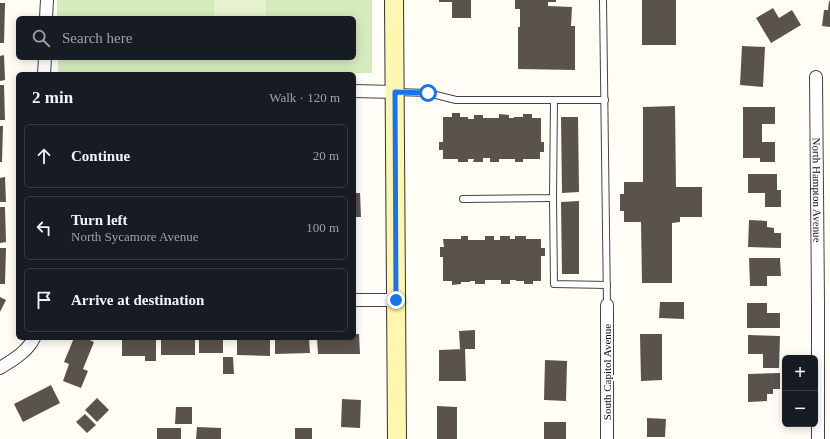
<!DOCTYPE html>
<meta charset="utf-8">
<style>
body{margin:0;font-family:Georgia,serif;background:#242831;color:#f1f3f6}
.controls{position:absolute;right:12px;bottom:12px;display:grid;overflow:hidden;border-radius:6px;box-shadow:0 2px 10px #0003}
.controls button{width:36px;height:36px;display:grid;place-items:center;padding:0;border:0;border-bottom:1px solid #363941;background:#171b24;color:#f1f3f6;font:20px sans-serif}
.stop{position:absolute;width:12px;height:12px;margin:-9px;border:3px solid #1a73e8;border-radius:50%;background:#fff}
.stop.end{background:#1a73e8;border-color:#fff;box-shadow:0 1px 4px #0008}
.list{margin:0;padding:0;list-style:none}
h2{display:flex;justify-content:space-between;align-items:center;height:52px;margin:0;padding:0 16px;font-size:17px}
h2 small{font-size:13px;font-weight:400;color:#9ea1a6}
.list li{display:grid;grid-template-columns:26px 1fr auto;gap:12px;align-items:center;box-sizing:border-box;height:64px;margin:0 8px 8px;padding:0 8px;border:1px solid #363941;border-radius:6px}
.list b{display:block;font-size:15px;white-space:nowrap}
.list p{margin:0;font-size:13px;white-space:nowrap;color:#9ea1a6}
.list em{font-size:13px;font-style:normal;color:#9ea1a6}
.icon{flex:none;width:22px;height:22px;fill:none;stroke:currentColor;stroke-width:2;stroke-linecap:round;stroke-linejoin:round}
.map{position:relative;flex:none;width:830px;height:439px;overflow:hidden}
.search{position:absolute;background:#171b24;box-shadow:0 2px 10px #0003;left:16px;top:16px;width:340px;height:44px;display:flex;align-items:center;gap:10px;box-sizing:border-box;padding:0 14px;border-radius:6px;color:#9ea1a6;font-size:15px}
.panel{position:absolute;background:#171b24;box-shadow:0 2px 10px #0003;left:16px;top:72px;width:340px;height:268px;border-radius:6px}
.map>svg:first-child{display:block}
.green{fill:#d5ebbd}
.pitch{fill:#e6f2cf}
.building{fill:#5a524d}
.lines{fill:none;stroke-linecap:round;stroke-linejoin:round}
.service-casing{stroke:#444;stroke-width:8}
.minor-casing{stroke:#444;stroke-width:14}
.secondary-casing{stroke:#333;stroke-width:20}
.service{stroke:#fff;stroke-width:6}
.minor{stroke:#fff;stroke-width:12}
.secondary{stroke:#fff6b0;stroke-width:18}
.route{stroke:#1a73e8;stroke-width:5}
.labels{text-anchor:middle;dominant-baseline:central;stroke-width:4;stroke-linejoin:round;paint-order:stroke}
.street-label{font-size:11px;fill:#111;stroke:#fff}
</style>
<div class="map">
<svg width="830" height="439" viewBox="0 0 830 439">
<rect width="100%" height="100%" fill="#fffdf5"/>
<!-- green -->
<polygon class="green" points="57,0 372,0 372,73 58,74 58,58 354,58 354,18 57,18"/>
<!-- pitch -->
<rect class="pitch" x="214" y="0" width="52" height="18"/>
<!-- building -->
<g class="building">
<polygon points="439,0 471,0 471,18 452,18 452,2 439,2"/>
<polygon points="515,0 556,0 556,2 548,2 548,6 572,7 571,26 575,26 575,70 518,69 518,27 520,27 520,9 515,9"/>
<rect x="642" y="0" width="34" height="45"/>
<polygon points="829,1 830,1 830,27 822,26 824,10 828,10"/>
<polygon points="0,3 5,3 4,43 0,43"/>
<polygon points="773,8 779,18 792,10 801,25 771,43 756,18"/>
<polygon points="742,46 765,47 763,87 740,85"/>
<polygon points="4,55 5,80 0,81 0,56"/>
<polygon points="0,85 4,85 5,120 0,120"/>
<polygon points="675,106 676,187 702,187 702,217 680,217 680,222 672,223 672,283 642,283 641,222 624,222 624,211 620,211 620,194 624,194 624,182 643,182 643,107"/>
<polygon points="743,107 775,107 775,124 762,124 762,142 775,142 775,162 760,162 760,158 743,158"/>
<polygon points="452,113 460,113 460,117 468,117 468,119 474,119 474,115 483,115 483,118 499,118 499,114 509,115 509,118 514,118 514,117 523,117 523,114 532,114 532,118 541,118 541,142 544,142 544,152 540,152 540,159 523,159 523,162 515,162 515,159 499,159 499,162 490,162 490,158 483,158 483,162 473,162 474,159 468,159 468,162 458,162 458,159 443,159 443,150 439,150 439,142 443,142 443,117 452,117"/>
<polygon points="561,117 578,117 579,192 562,193"/>
<polygon points="0,126 3,126 2,162 0,162"/>
<polygon points="748,174 777,174 777,190 781,190 781,207 765,207 765,193 748,193"/>
<polygon points="5,177 6,202 0,202 0,178"/>
<polygon points="354,193 360,193 361,217 354,217"/>
<polygon points="579,201 579,274 562,274 561,202"/>
<polygon points="0,207 5,207 6,242 0,243"/>
<polygon points="749,220 767,221 767,227 774,228 774,233 781,233 781,248 748,247"/>
<polygon points="461,236 468,236 468,240 485,240 485,236 494,236 494,240 500,240 500,236 510,236 510,239 515,239 515,236 526,236 526,239 541,239 541,248 545,248 545,256 541,256 541,281 533,281 533,284 524,284 524,281 516,281 516,280 510,280 510,284 501,284 501,280 485,280 485,284 475,284 475,281 470,281 470,282 461,282 461,284 452,285 452,281 443,281 443,257 440,257 440,247 444,247 443,239 461,239"/>
<polygon points="0,248 6,248 5,284 0,284"/>
<polygon points="749,258 780,258 781,276 767,276 767,286 750,286"/>
<polygon points="0,297 6,300 0,312"/>
<polygon points="660,302 684,302 684,319 659,318"/>
<polygon points="747,303 767,303 767,313 780,313 780,328 747,328"/>
<polygon points="475,330 475,349 460,349 459,331"/>
<polygon points="354,334 359,334 360,354 318,354 317,338 354,338"/>
<polygon points="640,334 662,334 662,380 641,381"/>
<polygon points="748,335 780,336 779,368 763,368 763,354 748,354"/>
<polygon points="74,338 85,338 94,342 83,369 88,371 81,388 63,381 69,364 64,362"/>
<polygon points="122,338 156,338 156,361 145,361 145,356 122,356"/>
<rect x="161" y="338" width="34" height="17"/>
<rect x="199" y="338" width="24" height="15"/>
<polygon points="237,338 270,338 270,356 237,355"/>
<polygon points="275,338 309,338 310,353 275,354"/>
<polygon points="465,349 466,381 439,381 439,350"/>
<polygon points="223,357 233,357 234,374 223,374"/>
<polygon points="545,360 567,361 566,401 544,400"/>
<polygon points="780,373 780,389 773,389 773,394 767,394 767,401 748,402 748,374"/>
<polygon points="51,385 60,403 23,422 14,404"/>
<polygon points="97,398 109,410 97,422 85,410"/>
<polygon points="342,399 361,400 360,428 341,427"/>
<polygon points="437,406 457,407 457,439 437,439"/>
<polygon points="176,407 192,407 192,424 175,424"/>
<polygon points="85,414 96,425 87,433 76,422"/>
<polygon points="647,418 666,419 665,437 647,437"/>
<rect x="544" y="422" width="22" height="17"/>
<polygon points="197,427 221,428 221,439 196,439"/>
<rect x="157" y="428" width="24" height="11"/>
<rect x="295" y="428" width="17" height="11"/>
</g>
<g class="lines">
<defs>
<g id="service">
<polyline points="603,0 607,305"/>
<polyline points="396,92 428,93 456,100 605,100"/>
<polyline points="553,198 554,284 607,285"/>
<polyline points="463,199 553,198 554,100"/>
</g>
<g id="minor">
<polyline points="46,18 47,0"/>
<polyline points="44,74 45,58"/>
<path id="s1" d="M 816,77 L 818,303 L 818,439"/>
<polyline points="354,91 395,92"/>
<polyline points="354,300 396,300"/>
<polyline points="607,305 607,439"/>
<path d="M 0,368 C 13,360 27,352 34,338"/>
</g>
<polyline id="secondary" points="394,0 397,439"/>
</defs>
<!-- service casing -->
<use href="#service" class="service-casing"/>
<!-- minor casing -->
<use href="#minor" class="minor-casing"/>
<!-- secondary casing -->
<use href="#secondary" class="secondary-casing"/>
<!-- service -->
<use href="#service" class="service"/>
<!-- minor -->
<use href="#minor" class="minor"/>
<!-- secondary -->
<use href="#secondary" class="secondary"/>
</g>
<g class="lines">
<!-- route -->
<polyline class="route" points="396,300 395,92 428,93"/>
</g>
<g class="labels">
<!-- street labels -->
<g class="street-label">
<text stroke="none"><textPath href="#s1" startOffset="113">North Hampton Avenue</textPath></text>
<text transform="translate(607 372) rotate(-90)">South Capitol Avenue</text>
</g>
</g>
</svg>
<div class="controls">
<button>+</button>
<button>−</button>
</div>
<div class="stop" style="left:428px;top:93px"></div>
<div class="stop end" style="left:396px;top:300px"></div>
<div class="search"><svg class="icon" aria-label="search" viewBox="0 0 24 24"><circle cx="10" cy="10" r="6"/><path d="M15 15l6 6"/></svg>Search here</div>
<section class="panel">
<h2>2 min<small>Walk · 120 m</small></h2>
<ul class="list">
<li><svg class="icon" aria-label="ahead" viewBox="0 0 24 24"><path d="M12 20V5M6 11l6-6 6 6"/></svg><div><b>Continue</b></div><em>20 m</em></li>
<li><svg class="icon" aria-label="left" viewBox="0 0 24 24"><path d="M17 20v-9H6M10 6l-5 5 5 5"/></svg><div><b>Turn left</b><p>North Sycamore Avenue</p></div><em>100 m</em></li>
<li><svg class="icon" aria-label="arrive" viewBox="0 0 24 24"><path d="M6 21V4h12l-3 4 3 4H6"/></svg><div><b>Arrive at destination</b></div></li>
</ul>
</section>
</div>
